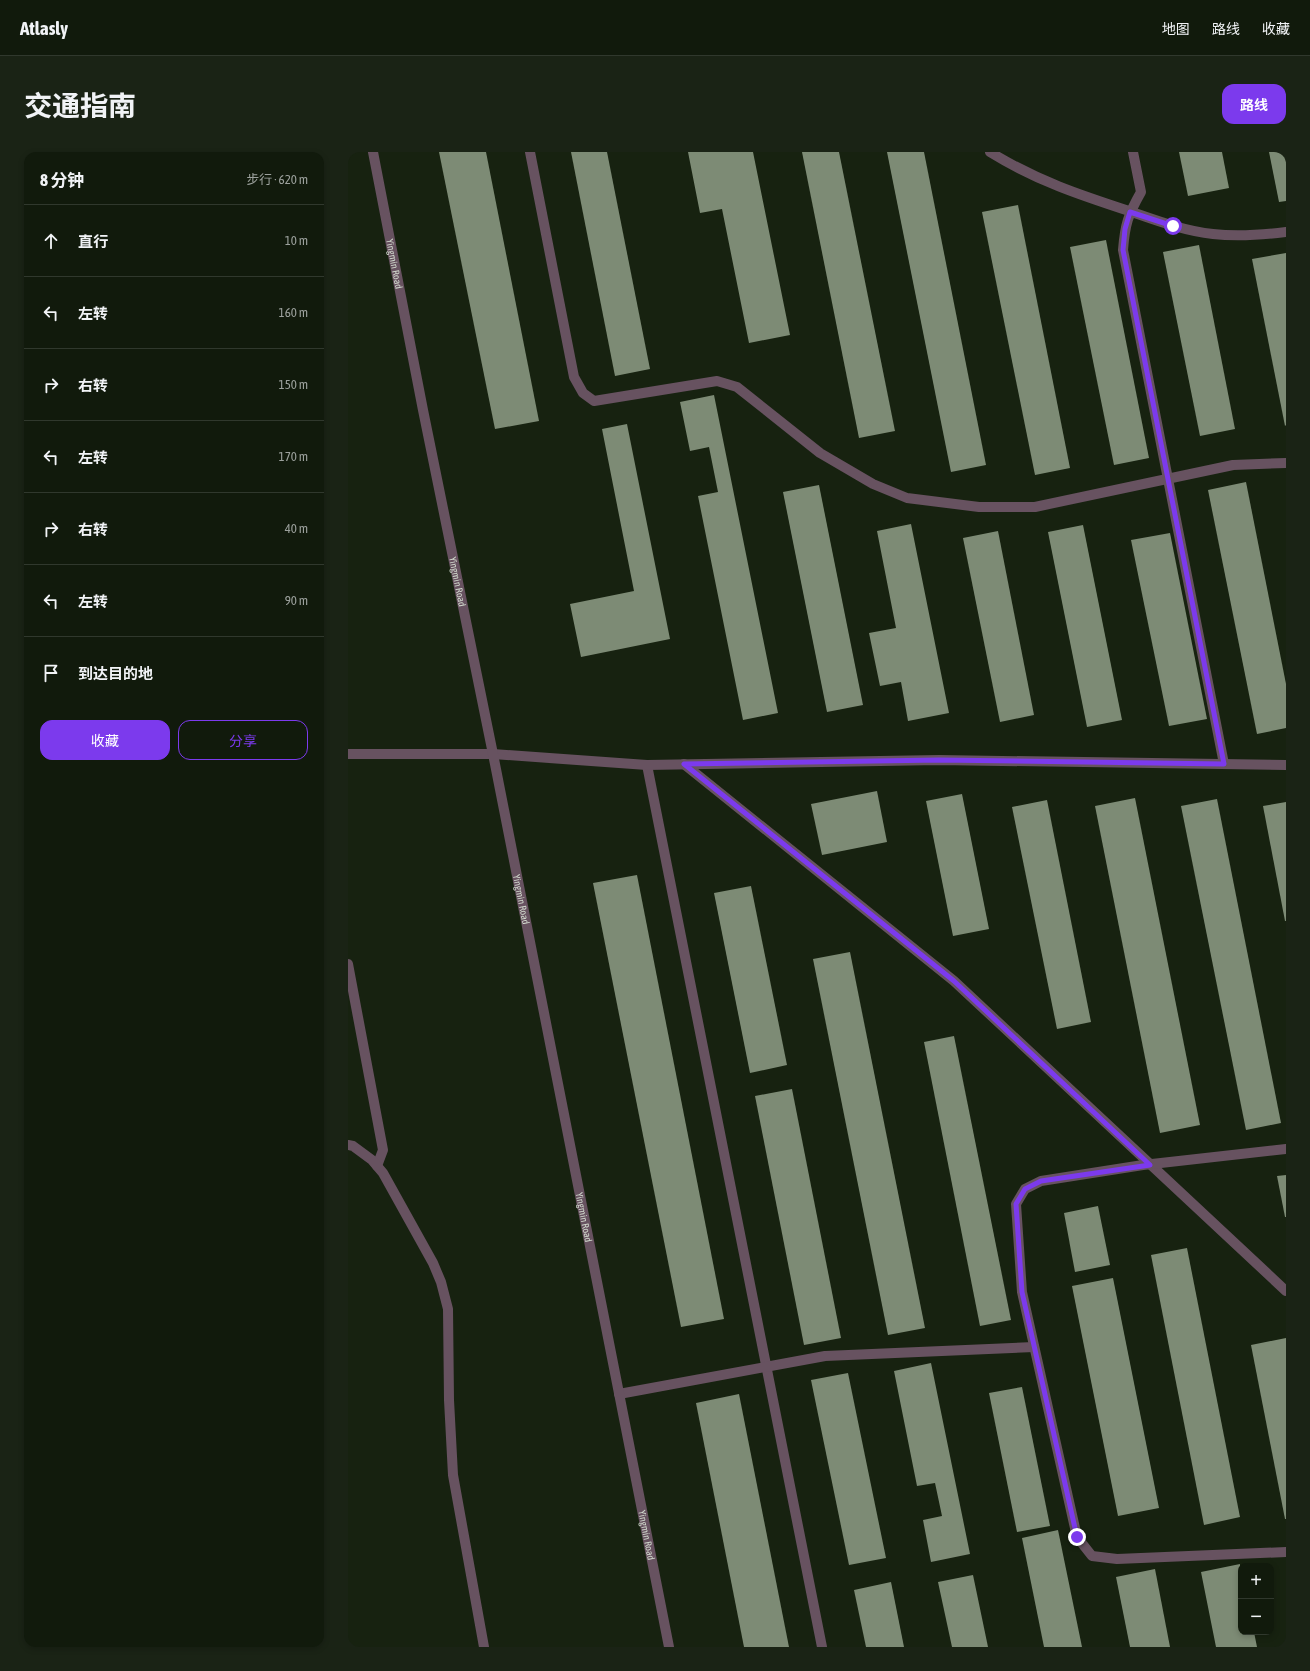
<!DOCTYPE html>
<html lang="zh">
<meta charset="utf-8">
<style>
body{margin:0;font-family:"Asap Condensed","Noto Sans SC",sans-serif;background:#1a2315;color:#f1f3f6}
.controls{position:absolute;right:12px;bottom:12px;display:grid;overflow:hidden;border-radius:8px;box-shadow:0 2px 6px #0003}
.controls button{width:36px;height:36px;display:grid;place-items:center;padding:0;border:0;border-bottom:1px solid #30382d;background:#111a0c;color:#f1f3f6;font:20px sans-serif}
.stop{position:absolute;width:12px;height:12px;margin:-9px;border:3px solid #7c3aed;border-radius:50%;background:#fff}
.stop.end{background:#7c3aed;border-color:#fff;box-shadow:0 1px 4px #0008}
.list{margin:0;padding:0;list-style:none}
h2{display:flex;justify-content:space-between;align-items:center;height:52px;margin:0;padding:0 16px;font-size:17px}
h2 small{font-size:13px;font-weight:400;color:#9ca19d}
.list li{display:grid;grid-template-columns:26px 1fr auto;gap:12px;align-items:center;box-sizing:border-box;height:72px;padding:0 16px;border-top:1px solid #30382d}
.list b{display:block;font-size:15px;white-space:nowrap}
.list em{font-size:13px;font-style:normal;color:#9ca19d}
.actions{display:flex;gap:8px;padding:12px 16px}
.actions a{flex:1;padding:9px 0;border:1px solid #7c3aed;border-radius:12px;text-align:center;font-size:14px;color:#7c3aed}
.actions .main{background:#7c3aed;color:#fff}
.icon{flex:none;width:22px;height:22px;fill:none;stroke:currentColor;stroke-width:2;stroke-linecap:round;stroke-linejoin:round}
.map{position:relative;flex:none;width:938px;height:1495px;overflow:hidden;border-radius:12px}
header{display:flex;align-items:center;gap:24px;box-sizing:border-box;height:56px;padding:0 20px;background:#111a0c;border-bottom:1px solid #30382d}
header strong{font-size:19px}
nav{display:flex;gap:22px;margin-inline-start:auto;font-size:14px}
.intro{display:flex;align-items:center;justify-content:space-between;box-sizing:border-box;height:96px;padding:0 24px}
h1{margin:0;font-size:28px}
.button{padding:10px 18px;border-radius:12px;background:#7c3aed;color:#fff;font-size:14px;font-weight:700}
main{display:flex;gap:24px;padding:0 24px}
aside{flex:1;background:#111a0c;border-radius:12px;box-shadow:0 2px 6px #0003}
.map>svg:first-child{display:block}
.building{fill:#7d8b75}
.lines{fill:none;stroke-linecap:round;stroke-linejoin:round}
.service{stroke:#675260;stroke-width:10}
.minor{stroke:#675260;stroke-width:10}
.tertiary{stroke:#675260;stroke-width:10}
.route{stroke:#7c3aed;stroke-width:5}
.labels{text-anchor:middle;dominant-baseline:central;stroke-width:4;stroke-linejoin:round;paint-order:stroke}
.street-label{font-size:10px;fill:#d2dace;stroke:#060a04}
</style>
<header>
<strong>Atlasly</strong>
<nav><a>地图</a><a>路线</a><a>收藏</a></nav>
</header>
<div class="intro"><h1>交通指南</h1><a class="button">路线</a></div>
<main>
<aside>
<h2>8 分钟<small>步行 · 620 m</small></h2>
<ul class="list">
<li><svg class="icon" aria-label="ahead" viewBox="0 0 24 24"><path d="M12 20V5M6 11l6-6 6 6"/></svg><div><b>直行</b></div><em>10 m</em></li>
<li><svg class="icon" aria-label="left" viewBox="0 0 24 24"><path d="M17 20v-9H6M10 6l-5 5 5 5"/></svg><div><b>左转</b></div><em>160 m</em></li>
<li><svg class="icon" aria-label="right" viewBox="0 0 24 24"><path d="M7 20v-9h11M14 6l5 5-5 5"/></svg><div><b>右转</b></div><em>150 m</em></li>
<li><svg class="icon" aria-label="left" viewBox="0 0 24 24"><path d="M17 20v-9H6M10 6l-5 5 5 5"/></svg><div><b>左转</b></div><em>170 m</em></li>
<li><svg class="icon" aria-label="right" viewBox="0 0 24 24"><path d="M7 20v-9h11M14 6l5 5-5 5"/></svg><div><b>右转</b></div><em>40 m</em></li>
<li><svg class="icon" aria-label="left" viewBox="0 0 24 24"><path d="M17 20v-9H6M10 6l-5 5 5 5"/></svg><div><b>左转</b></div><em>90 m</em></li>
<li><svg class="icon" aria-label="arrive" viewBox="0 0 24 24"><path d="M6 21V4h12l-3 4 3 4H6"/></svg><div><b>到达目的地</b></div></li>
</ul>
<div class="actions"><a class="main">收藏</a><a>分享</a></div>
</aside>
<div class="map">
<svg width="938" height="1495" viewBox="0 0 938 1495">
<rect width="100%" height="100%" fill="#172210"/>
<!-- building -->
<g class="building">
<polygon points="91,0 138,0 191,269 147,277"/>
<polygon points="223,0 259,0 302,217 267,224"/>
<polygon points="340,0 405,0 442,183 401,191 374,57 352,61"/>
<polygon points="454,0 491,0 547,279 511,286"/>
<polygon points="539,0 576,0 638,313 603,320"/>
<polygon points="831,0 874,0 881,36 840,44"/>
<polygon points="921,0 938,0 938,49 931,50"/>
<polygon points="670,53 722,316 687,323 634,60"/>
<polygon points="758,88 801,306 766,313 722,95"/>
<polygon points="851,93 887,277 852,284 815,100"/>
<polygon points="938,101 938,273 937,274 904,107"/>
<polygon points="366,243 430,561 395,568 350,344 370,340 361,295 342,299 332,250"/>
<polygon points="279,272 322,487 233,505 222,452 286,439 254,277"/>
<polygon points="898,330 938,532 938,576 909,582 860,338"/>
<polygon points="471,333 515,553 479,560 435,340"/>
<polygon points="563,372 601,561 560,569 553,530 532,534 521,481 548,476 529,379"/>
<polygon points="735,373 774,568 739,575 700,380"/>
<polygon points="650,379 686,563 652,570 615,386"/>
<polygon points="822,381 859,567 821,574 783,388"/>
<polygon points="529,639 539,690 474,703 463,652"/>
<polygon points="614,642 641,777 605,784 578,649"/>
<polygon points="787,646 852,973 812,981 747,654"/>
<polygon points="869,647 933,971 898,978 833,654"/>
<polygon points="699,648 743,870 709,877 664,655"/>
<polygon points="938,650 938,769 937,769 915,654"/>
<polygon points="289,723 376,1167 333,1175 245,731"/>
<polygon points="403,734 439,913 402,921 366,741"/>
<polygon points="502,800 577,1176 540,1183 465,807"/>
<polygon points="606,884 663,1168 632,1174 576,890"/>
<polygon points="444,937 493,1186 456,1193 407,944"/>
<polygon points="938,1023 938,1065 937,1065 929,1024"/>
<polygon points="750,1054 762,1113 727,1120 716,1061"/>
<polygon points="839,1096 892,1365 856,1373 803,1103"/>
<polygon points="765,1126 811,1356 770,1364 724,1134"/>
<polygon points="938,1186 938,1367 937,1367 903,1193"/>
<polygon points="583,1211 622,1402 583,1410 575,1368 594,1364 587,1331 569,1334 546,1219"/>
<polygon points="500,1221 538,1406 501,1413 463,1228"/>
<polygon points="674,1235 702,1374 669,1380 641,1241"/>
<polygon points="391,1242 441,1495 396,1495 348,1251"/>
<polygon points="710,1378 734,1495 696,1495 674,1386"/>
<polygon points="892,1412 893,1480 906,1480 909,1495 868,1495 853,1420"/>
<polygon points="807,1417 822,1495 782,1495 768,1425"/>
<polygon points="625,1423 640,1495 604,1495 590,1430"/>
<polygon points="543,1430 556,1495 518,1495 506,1438"/>
</g>
<g class="lines">
<!-- service -->
<g class="service">
<polyline points="182,0 226,225 235,241 246,249 369,229 389,235 472,301 525,332 559,346 631,355 687,355 885,313 938,311"/>
<path d="M 642,0 C 689,29 732,43 784,60 C 810,69 837,79 865,82 C 890,85 914,83 938,80"/>
<path d="M 785,0 L 793,40 C 780,63 777,72 775,98 L 876,612"/>
<polyline points="336,612 606,829 938,1139"/>
<polyline points="299,613 474,1495"/>
<polyline points="0,812 35,998 29,1014"/>
<polyline points="0,993 5,994 24,1008 35,1021 85,1111 93,1130 100,1157 101,1248 105,1323 136,1495"/>
<polyline points="938,997 795,1013 693,1029 677,1037 668,1052 674,1140 729,1385 744,1404 769,1407 938,1400"/>
<polyline points="271,1242 477,1204 686,1195"/>
</g>
<!-- minor -->
<polyline class="minor" points="0,602 145,602 299,613 591,608 938,613"/>
<!-- tertiary -->
<path class="tertiary" id="s1" d="M 25,0 L 75,258 L 145,602 L 321,1495"/>
</g>
<g class="lines">
<!-- route -->
<polyline class="route" points="729,1385 674,1140 668,1052 677,1037 693,1029 802,1013 606,829 336,612 591,608 876,612 775,98 777,77 782,60 825,74"/>
</g>
<g class="labels">
<!-- street labels -->
<g class="street-label">
<text stroke="none"><textPath href="#s1" startOffset="114">Yingmin Road</textPath></text>
<text stroke="none"><textPath href="#s1" startOffset="438">Yingmin Road</textPath></text>
<text stroke="none"><textPath href="#s1" startOffset="762">Yingmin Road</textPath></text>
<text stroke="none"><textPath href="#s1" startOffset="1086">Yingmin Road</textPath></text>
<text stroke="none"><textPath href="#s1" startOffset="1410">Yingmin Road</textPath></text>
</g>
</g>
</svg>
<div class="controls">
<button>+</button>
<button>−</button>
</div>
<div class="stop" style="left:825px;top:74px"></div>
<div class="stop end" style="left:729px;top:1385px"></div>
</div>
</main>
